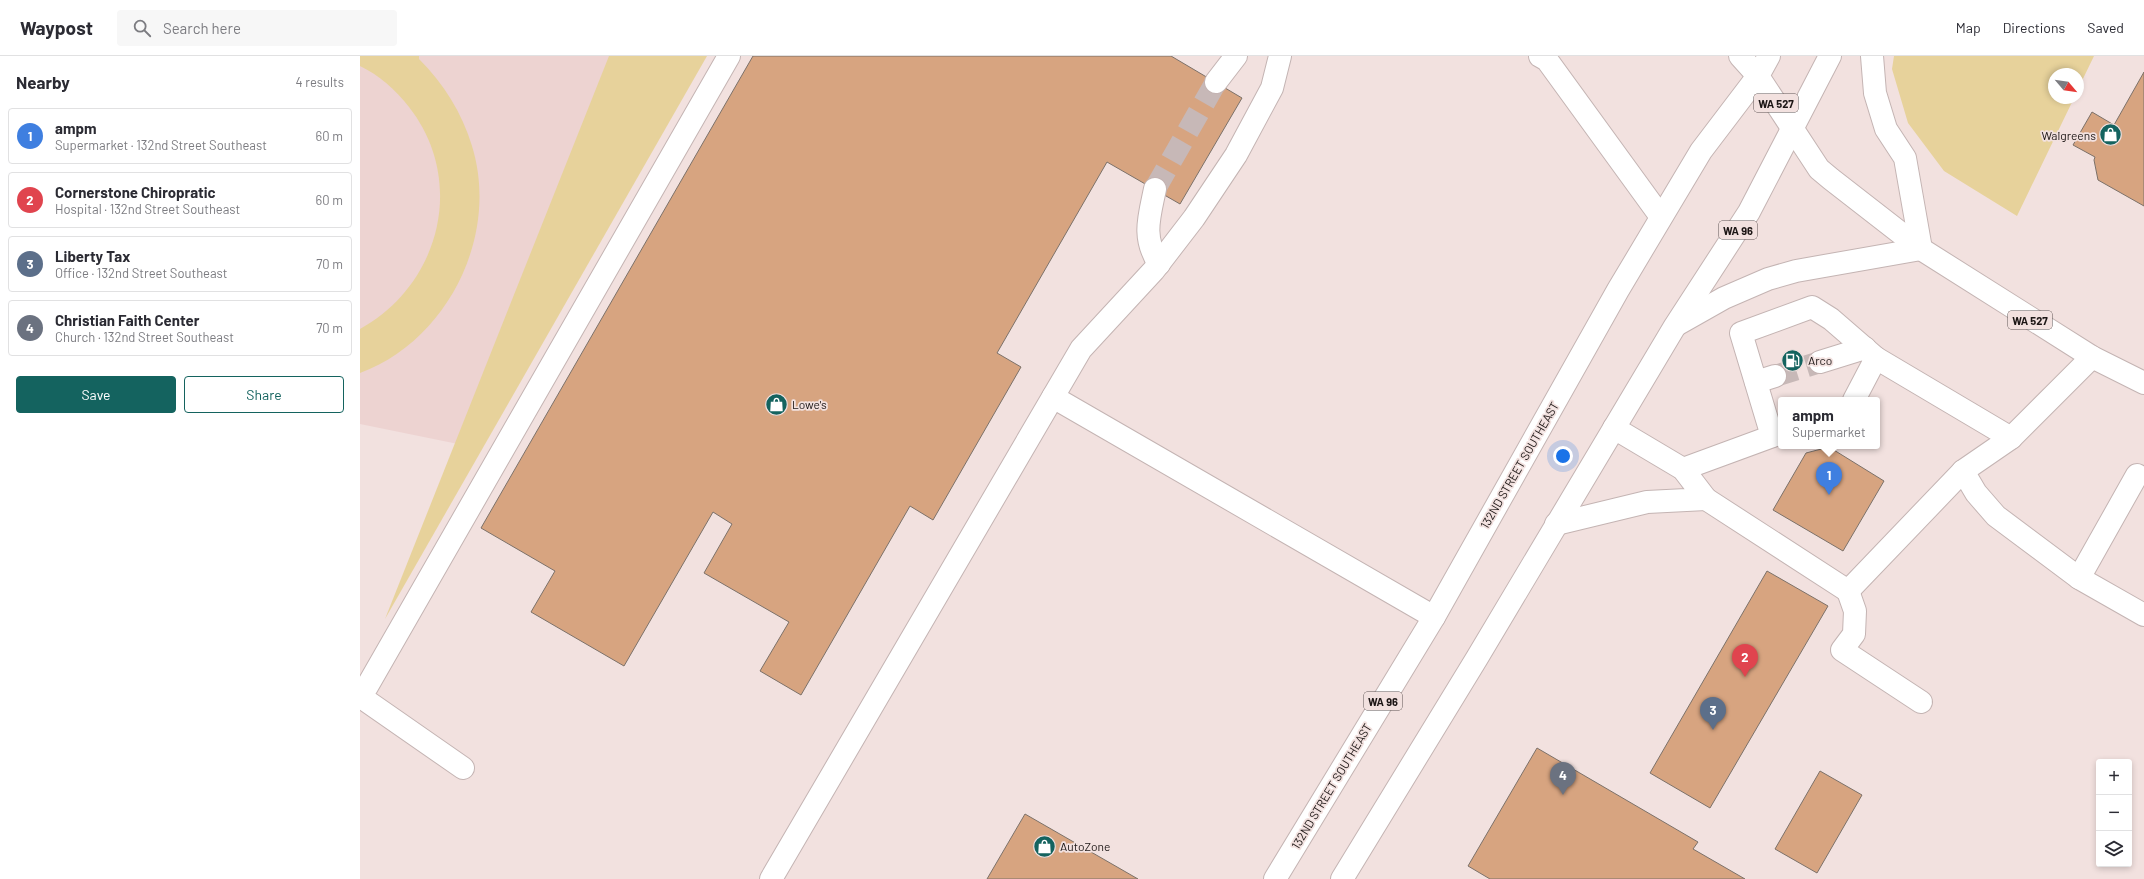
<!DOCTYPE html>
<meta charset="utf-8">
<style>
body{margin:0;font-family:Barlow,sans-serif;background:#f7f7f7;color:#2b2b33}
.controls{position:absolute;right:12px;bottom:12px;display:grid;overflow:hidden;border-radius:4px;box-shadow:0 2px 6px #0003}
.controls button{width:36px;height:36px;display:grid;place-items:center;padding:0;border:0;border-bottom:1px solid #e1e1e2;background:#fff;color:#2b2b33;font:20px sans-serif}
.compass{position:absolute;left:1688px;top:12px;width:36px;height:36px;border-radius:50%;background:#fff;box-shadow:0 2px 6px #0003;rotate:119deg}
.you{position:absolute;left:1203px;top:400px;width:14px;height:14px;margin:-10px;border:3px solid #fff;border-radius:50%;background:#1a73e8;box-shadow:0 0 0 6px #1a73e833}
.badge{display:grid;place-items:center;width:26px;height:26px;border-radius:50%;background:#14635f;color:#fff;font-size:13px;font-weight:700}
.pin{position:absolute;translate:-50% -33px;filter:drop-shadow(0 1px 2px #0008)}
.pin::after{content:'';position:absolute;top:21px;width:14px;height:12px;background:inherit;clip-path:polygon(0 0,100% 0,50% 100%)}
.popup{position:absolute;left:1418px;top:341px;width:102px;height:52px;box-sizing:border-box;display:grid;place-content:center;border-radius:4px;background:#fff;filter:drop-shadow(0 1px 3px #0005);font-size:13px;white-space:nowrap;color:#7c7c81}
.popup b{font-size:15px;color:#2b2b33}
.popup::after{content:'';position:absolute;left:50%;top:100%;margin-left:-8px;border:8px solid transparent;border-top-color:#fff}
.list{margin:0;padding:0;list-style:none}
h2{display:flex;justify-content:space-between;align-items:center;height:52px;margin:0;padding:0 16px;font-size:17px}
h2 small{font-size:13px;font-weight:400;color:#7c7c81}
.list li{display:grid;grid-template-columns:26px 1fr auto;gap:12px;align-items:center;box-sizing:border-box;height:56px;margin:0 8px 8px;padding:0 8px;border:1px solid #e1e1e2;border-radius:4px}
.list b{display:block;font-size:15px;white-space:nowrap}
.list p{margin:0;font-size:13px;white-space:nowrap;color:#7c7c81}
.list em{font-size:13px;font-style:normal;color:#7c7c81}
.actions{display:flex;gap:8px;padding:12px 16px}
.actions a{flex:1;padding:9px 0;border:1px solid #14635f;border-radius:4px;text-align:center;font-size:14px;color:#14635f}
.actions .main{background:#14635f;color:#fff}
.icon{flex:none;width:22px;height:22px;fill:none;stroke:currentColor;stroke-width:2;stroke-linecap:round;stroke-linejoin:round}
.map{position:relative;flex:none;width:1784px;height:823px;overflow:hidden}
header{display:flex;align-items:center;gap:24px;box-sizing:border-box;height:56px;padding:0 20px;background:#fff;border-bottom:1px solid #e1e1e2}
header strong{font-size:19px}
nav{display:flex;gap:22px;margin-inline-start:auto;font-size:14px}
.search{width:280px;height:36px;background:#f7f7f7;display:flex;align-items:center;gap:10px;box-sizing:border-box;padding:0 14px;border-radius:4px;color:#7c7c81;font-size:15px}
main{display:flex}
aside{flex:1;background:#fff}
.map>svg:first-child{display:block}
.built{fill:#edd3d1}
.green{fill:#e7d29b}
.building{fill:#d7a480;stroke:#7c7169}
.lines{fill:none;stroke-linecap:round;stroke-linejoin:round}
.minor-tunnel{stroke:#c7b8b7;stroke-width:22;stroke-dasharray:22 11;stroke-linecap:butt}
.minor-casing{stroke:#c4b4b3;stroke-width:24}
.major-casing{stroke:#c4b4b3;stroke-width:24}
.minor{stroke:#fff;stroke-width:22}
.major{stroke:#fff;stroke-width:22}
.labels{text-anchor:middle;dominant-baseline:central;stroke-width:3.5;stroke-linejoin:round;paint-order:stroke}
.shield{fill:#f2e1df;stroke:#5c5352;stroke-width:1}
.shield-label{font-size:11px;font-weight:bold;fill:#1c1615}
.poi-label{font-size:12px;fill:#1c1615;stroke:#f2e1df;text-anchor:start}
.street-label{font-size:12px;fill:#1c1615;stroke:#f2e1df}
</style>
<header>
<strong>Waypost</strong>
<div class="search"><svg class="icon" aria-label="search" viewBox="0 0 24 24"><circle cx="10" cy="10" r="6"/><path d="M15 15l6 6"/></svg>Search here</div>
<nav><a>Map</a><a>Directions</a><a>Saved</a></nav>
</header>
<main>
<aside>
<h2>Nearby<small>4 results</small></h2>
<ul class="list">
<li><span class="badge" style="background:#3f7fe0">1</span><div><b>ampm</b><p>Supermarket · 132nd Street Southeast</p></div><em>60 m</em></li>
<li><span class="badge" style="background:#e0444e">2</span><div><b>Cornerstone Chiropratic</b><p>Hospital · 132nd Street Southeast</p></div><em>60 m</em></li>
<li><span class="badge" style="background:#5c6f8a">3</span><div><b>Liberty Tax</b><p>Office · 132nd Street Southeast</p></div><em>70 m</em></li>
<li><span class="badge" style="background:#6b7280">4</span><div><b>Christian Faith Center</b><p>Church · 132nd Street Southeast</p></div><em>70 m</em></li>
</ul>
<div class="actions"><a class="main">Save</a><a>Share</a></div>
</aside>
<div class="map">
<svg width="1784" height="823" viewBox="0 0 1784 823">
<rect width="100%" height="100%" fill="#f2e1df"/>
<!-- built -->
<polygon class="built" points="0,0 316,0 98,388 0,368"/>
<!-- green -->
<g class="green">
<path d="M 0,0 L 59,0 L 59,3 C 84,28 102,57 112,90 C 140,180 87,285 0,317 L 0,273 C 80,229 107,125 49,51 C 36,34 19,19 0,10 Z"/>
<polygon points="249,0 347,0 25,563"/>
<polygon points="1534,0 1734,0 1718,33 1718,18 1694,18 1694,42 1714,42 1657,160 1584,115 1548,67 1532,13"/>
</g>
<!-- building -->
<g class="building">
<polygon points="393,0 811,0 882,42 820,148 747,106 637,297 661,311 573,464 550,450 441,639 400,615 429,566 344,517 372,468 353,456 264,610 171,556 195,515 121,472"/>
<polygon points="1784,16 1784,150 1738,124 1734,104 1735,101 1713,89 1732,56 1754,69"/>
<polygon points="1469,391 1524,425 1483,495 1413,454 1446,397"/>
<polygon points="1407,515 1468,550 1350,752 1290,717"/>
<polygon points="1177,692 1338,786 1333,793 1385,823 1130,823 1108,810"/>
<polygon points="1460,715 1502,739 1457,817 1415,793"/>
<polygon points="665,758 778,823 627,823"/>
</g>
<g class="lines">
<!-- minor-tunnel -->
<g class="minor-tunnel">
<polyline points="795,133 856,26"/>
<polyline points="1415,320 1460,306"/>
</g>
<defs>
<g id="minor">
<polyline points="1180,0 1187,4 1301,161"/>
<polyline points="856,26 876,0"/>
<path d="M 795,133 C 789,162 782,181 799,208"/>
<polyline points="1460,306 1505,292"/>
<polyline points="1396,326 1415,320"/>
<polyline points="693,341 1074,561"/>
<polyline points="1494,344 1516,302 1651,382 1732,301"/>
<polyline points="1412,380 1381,277 1452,251 1471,263 1516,302"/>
<polyline points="1323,413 1421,377"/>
<polyline points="1603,415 1616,437 1636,460 1719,522"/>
<polyline points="1777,419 1719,522 1784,559"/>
<polyline points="1346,443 1488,535 1603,415 1651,382"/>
<polyline points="1196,468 1287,446 1346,443 1323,413 1254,372"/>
<polyline points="1488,535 1495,555 1494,578 1482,594 1561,646"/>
<polyline points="103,712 1,641 369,0"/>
<polyline points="411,823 721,293 794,214 834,162 876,99 912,32 920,0"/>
</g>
<g id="major">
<polyline points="1380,0 1398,20 1459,113 1471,123 1561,193 1732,301 1784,327"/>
<polyline points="1512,0 1515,37 1526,73 1545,102 1561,193"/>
<polyline points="1318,268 1364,242 1408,223 1436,215 1561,193"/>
<polyline points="915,823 1074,561 1258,234 1341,95 1398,20 1409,0"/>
<polyline points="982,823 1117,602 1315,270 1389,156 1470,0"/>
</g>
</defs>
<!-- minor casing -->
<use href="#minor" class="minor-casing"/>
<!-- major casing -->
<use href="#major" class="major-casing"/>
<!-- minor -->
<use href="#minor" class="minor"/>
<!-- major -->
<use href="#major" class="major"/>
</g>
<!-- icons -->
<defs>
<symbol id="shop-disc" viewBox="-11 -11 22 22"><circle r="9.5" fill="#14635f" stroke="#f2e1df"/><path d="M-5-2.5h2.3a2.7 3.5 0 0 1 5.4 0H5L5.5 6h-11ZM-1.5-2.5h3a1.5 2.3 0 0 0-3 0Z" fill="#fff"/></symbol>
<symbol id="fuel-disc" viewBox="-11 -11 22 22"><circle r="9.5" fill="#14635f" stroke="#f2e1df"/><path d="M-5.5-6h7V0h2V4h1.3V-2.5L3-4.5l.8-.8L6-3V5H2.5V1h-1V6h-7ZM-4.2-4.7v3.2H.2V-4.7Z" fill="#fff"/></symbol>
</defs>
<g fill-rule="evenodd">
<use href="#shop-disc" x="1738" y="66" width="25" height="25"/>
<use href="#fuel-disc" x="1420" y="292" width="25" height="25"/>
<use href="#shop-disc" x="404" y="336" width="25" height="25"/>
<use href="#shop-disc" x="672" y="778" width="25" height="25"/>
</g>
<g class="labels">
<!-- shield labels -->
<g class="shield">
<rect x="1394" y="38" width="44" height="18" rx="3"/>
<rect x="1359" y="165" width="38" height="18" rx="3"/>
<rect x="1648" y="255" width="44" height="18" rx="3"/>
<rect x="1004" y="636" width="38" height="18" rx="3"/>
</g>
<g class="shield-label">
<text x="1416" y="47">WA 527</text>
<text x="1378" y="174">WA 96</text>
<text x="1670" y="264">WA 527</text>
<text x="1023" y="645">WA 96</text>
</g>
<!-- poi labels -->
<g class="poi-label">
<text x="1736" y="79" text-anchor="end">Walgreens</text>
<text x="1448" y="304">Arco</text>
<text x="432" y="348">Lowe's</text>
<text x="700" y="790">AutoZone</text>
</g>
<!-- street labels -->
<g class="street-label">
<text transform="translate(1159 409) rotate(-60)">132ND STREET SOUTHEAST</text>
<text transform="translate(971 730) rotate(-59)">132ND STREET SOUTHEAST</text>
</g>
</g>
</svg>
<div class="controls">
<button>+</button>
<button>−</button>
<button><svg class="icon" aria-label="layers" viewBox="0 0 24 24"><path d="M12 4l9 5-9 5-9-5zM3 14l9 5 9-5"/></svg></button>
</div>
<svg class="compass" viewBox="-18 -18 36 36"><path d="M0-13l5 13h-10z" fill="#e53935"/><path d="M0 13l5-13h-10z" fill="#7c7c81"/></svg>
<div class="you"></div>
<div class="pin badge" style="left:1469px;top:439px;background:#3f7fe0">1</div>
<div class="popup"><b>ampm</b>Supermarket</div>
<div class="pin badge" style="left:1385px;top:621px;background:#e0444e">2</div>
<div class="pin badge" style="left:1353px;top:674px;background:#5c6f8a">3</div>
<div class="pin badge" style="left:1203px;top:739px;background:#6b7280">4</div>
</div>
</main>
